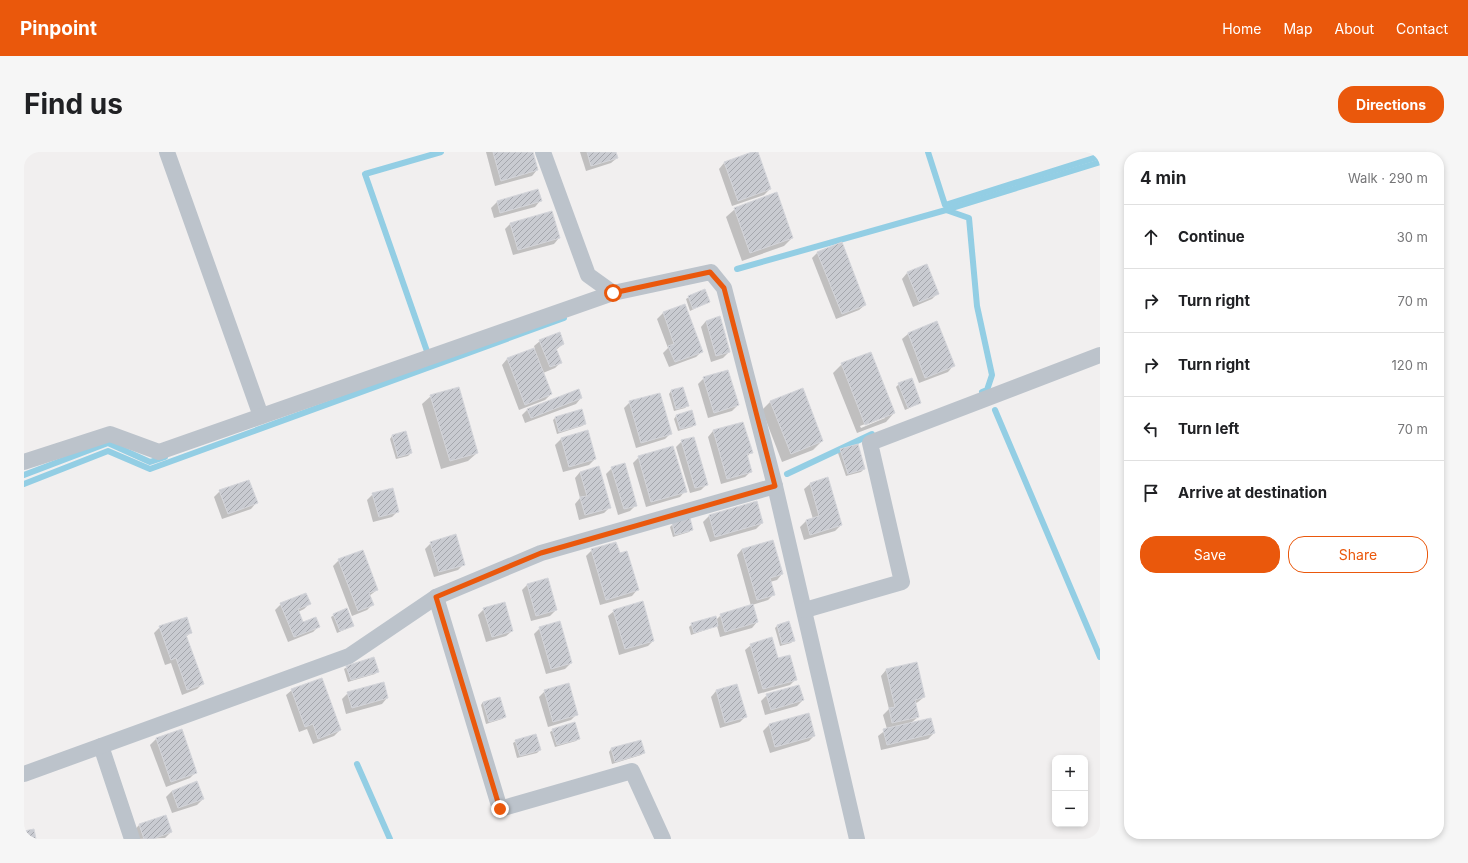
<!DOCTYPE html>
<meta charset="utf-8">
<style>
body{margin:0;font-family:Inter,sans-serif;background:#f6f6f6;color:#202124}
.controls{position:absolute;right:12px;bottom:12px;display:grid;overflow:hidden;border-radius:8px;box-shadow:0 2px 6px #0003}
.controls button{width:36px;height:36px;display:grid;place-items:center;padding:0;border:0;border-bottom:1px solid #e0e0e0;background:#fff;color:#202124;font:20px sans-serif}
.stop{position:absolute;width:12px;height:12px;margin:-9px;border:3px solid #ea580c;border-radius:50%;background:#fff}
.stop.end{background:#ea580c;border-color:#fff;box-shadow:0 1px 4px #0008}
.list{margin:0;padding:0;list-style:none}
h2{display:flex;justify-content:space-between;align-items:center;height:52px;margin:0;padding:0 16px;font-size:17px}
h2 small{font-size:13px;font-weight:400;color:#757577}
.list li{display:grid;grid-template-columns:26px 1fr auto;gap:12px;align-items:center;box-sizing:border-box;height:64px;padding:0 16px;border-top:1px solid #e0e0e0}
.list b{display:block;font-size:15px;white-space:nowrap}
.list em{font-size:13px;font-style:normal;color:#757577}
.actions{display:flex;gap:8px;padding:12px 16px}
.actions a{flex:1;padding:9px 0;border:1px solid #ea580c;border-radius:16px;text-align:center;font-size:14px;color:#ea580c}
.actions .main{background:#ea580c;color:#fff}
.icon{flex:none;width:22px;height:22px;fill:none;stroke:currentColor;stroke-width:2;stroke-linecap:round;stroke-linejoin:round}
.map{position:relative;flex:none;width:1076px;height:687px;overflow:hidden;border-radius:16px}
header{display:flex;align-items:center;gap:24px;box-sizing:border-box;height:56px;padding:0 20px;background:#ea580c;color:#fff}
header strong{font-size:19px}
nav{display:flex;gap:22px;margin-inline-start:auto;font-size:14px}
.intro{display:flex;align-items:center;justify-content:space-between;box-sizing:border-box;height:96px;padding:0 24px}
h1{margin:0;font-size:28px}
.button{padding:10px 18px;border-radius:16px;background:#ea580c;color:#fff;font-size:14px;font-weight:700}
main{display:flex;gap:24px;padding:0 24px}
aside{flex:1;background:#fff;border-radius:16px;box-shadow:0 2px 6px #0003}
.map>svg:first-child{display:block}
.shadow{fill:#0003;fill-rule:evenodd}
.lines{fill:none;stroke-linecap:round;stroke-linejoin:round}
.stream{stroke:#93cee4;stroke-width:6}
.building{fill:url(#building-hatch);stroke:#d4d5da}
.street{stroke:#bcc3cb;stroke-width:16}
.route{stroke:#ea580c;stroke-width:5}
</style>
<header>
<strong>Pinpoint</strong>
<nav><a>Home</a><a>Map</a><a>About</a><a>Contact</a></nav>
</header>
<div class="intro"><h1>Find us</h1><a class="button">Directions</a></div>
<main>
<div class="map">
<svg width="1076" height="687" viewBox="0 0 1076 687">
<defs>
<pattern id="building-hatch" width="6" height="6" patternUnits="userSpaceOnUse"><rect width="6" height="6" fill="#c9cbd1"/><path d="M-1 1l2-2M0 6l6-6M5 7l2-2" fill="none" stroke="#a5a7ad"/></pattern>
</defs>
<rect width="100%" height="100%" fill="#f1efef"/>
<!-- shadow -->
<g class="shadow">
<polygon points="462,0 508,0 513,18 508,24 471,34"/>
<polygon points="556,0 591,0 593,6 587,11 562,19"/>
<polygon points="733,0 746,37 740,43 708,54 695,17 700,11"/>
<polygon points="516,49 511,55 470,66 467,56 473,50"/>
<polygon points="711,57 768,86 760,94 718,109 702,65"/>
<polygon points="487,71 535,86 530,92 489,103 481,77"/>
<polygon points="794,100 841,153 835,158 812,167 788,106"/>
<polygon points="883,121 914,141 908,147 889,155 878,127"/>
<polygon points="665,145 684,150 666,159 662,147"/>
<polygon points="661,153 678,199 672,205 645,215 639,201 644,196 633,167 639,161"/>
<polygon points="682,169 705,200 699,206 687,210 677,175"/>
<polygon points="913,170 929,214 924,220 895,231 878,187 884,182"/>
<polygon points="516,189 539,192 532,198 537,210 531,216 519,221 527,242 521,248 495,258 478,213 483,207 511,197 510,194"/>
<path d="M 818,212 L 870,261 L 862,270 L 833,281 L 809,221 ZM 861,264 L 861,266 L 837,276 L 836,274 Z"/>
<polygon points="680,226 714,253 708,259 684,266 674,232"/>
<polygon points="875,232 896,251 881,258 872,235"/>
<polygon points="778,238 798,289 789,298 758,310 738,258 746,250"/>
<polygon points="647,239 664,253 661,256 650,259 645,242"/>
<polygon points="407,244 453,301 444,309 417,317 398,252"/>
<polygon points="557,246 552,252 501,271 498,263 503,258"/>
<polygon points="606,250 647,281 641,287 612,296 600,256"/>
<polygon points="652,264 671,272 668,275 654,279 650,267"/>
<polygon points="531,266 561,272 558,274 533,282 529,268"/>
<polygon points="689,279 727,300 723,305 727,319 721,325 697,332 684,285"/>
<polygon points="563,280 571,307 565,313 539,320 531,293 537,287"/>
<polygon points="368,284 387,301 384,304 372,307 366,287"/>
<polygon points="658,289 683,332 677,338 666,341 652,295"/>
<polygon points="817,298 840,317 837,320 822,324 814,301"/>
<polygon points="615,305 661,339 656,345 622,355 609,311"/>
<polygon points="588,316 612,353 606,359 594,363 582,322"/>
<polygon points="556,320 586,355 580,361 555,368 551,352 556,346 551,326"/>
<polygon points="804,326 817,373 811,379 780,388 776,375 782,369 789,367 780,337 786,332"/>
<polygon points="196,339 232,351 227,357 198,367 190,345"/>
<polygon points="349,342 374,359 368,365 349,370 343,348"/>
<polygon points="732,350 738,371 732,377 686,390 679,370 685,364"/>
<polygon points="649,372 668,377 665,380 649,385 646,375"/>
<polygon points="407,391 439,413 434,418 410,425 401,397"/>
<polygon points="718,397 758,422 753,428 746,430 750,442 744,448 728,453 733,470 728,476 696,485 693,474 667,483 665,475 668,472 692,468 697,463 727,454 713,403"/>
<polygon points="568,398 595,402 613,438 608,444 576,453 562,404"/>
<polygon points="315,408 353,438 345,444 349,452 343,458 328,464 309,414"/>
<polygon points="504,432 532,458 526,464 507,469 498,438"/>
<polygon points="257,452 285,452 280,457 274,460 279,471 294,475 289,480 264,490 251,458"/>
<polygon points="460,457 488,479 482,484 462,490 454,463"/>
<polygon points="590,459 629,489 624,494 595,503 584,464"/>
<polygon points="310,463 329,474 313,481 307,465"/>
<polygon points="765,470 770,488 767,491 756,494 751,476 753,474"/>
<polygon points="136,475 167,480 162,485 178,532 173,537 158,543 147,511 141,513 130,481"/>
<polygon points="516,476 547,511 541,517 522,522 510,482"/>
<polygon points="727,493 754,507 772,527 766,533 734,542 721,498"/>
<polygon points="323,515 353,519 351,522 324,530 320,517"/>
<polygon points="862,518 900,545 894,550 890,552 894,565 887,571 910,581 904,587 857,598 854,584 863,577 859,563 865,557 857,524"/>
<polygon points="268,538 316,578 310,584 289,592 283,577 275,580 262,543"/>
<polygon points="521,539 553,562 547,568 524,575 515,545"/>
<polygon points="692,539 722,564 716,570 696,576 687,545"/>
<polygon points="324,541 363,546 358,552 322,562 318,547"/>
<polygon points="743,543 779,548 773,554 741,563 737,549"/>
<polygon points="459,550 481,565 478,567 462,572 457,553"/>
<polygon points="784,562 790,584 785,589 746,601 739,579 745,573"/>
<polygon points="529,578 555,586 552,589 531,595 526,580"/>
<polygon points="157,579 172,620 166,626 142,635 126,593 132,587"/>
<polygon points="492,589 516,598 513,601 493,606 489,591"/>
<polygon points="616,589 619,601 617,603 588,612 585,600 587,597"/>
<polygon points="173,631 179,647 173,653 148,661 142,645 148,639"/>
<polygon points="141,664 147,680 141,686 112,687 110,679 115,673"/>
</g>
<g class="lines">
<!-- stream -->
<g class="stream">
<polyline points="904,0 921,53 1076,4"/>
<polyline points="922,58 945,66 953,154 968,223 963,238 958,240"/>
<polyline points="713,117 922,58 1076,10"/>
<polyline points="405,205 341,22 417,0"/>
<polyline points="971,258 1076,505"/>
<polyline points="763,322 848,282"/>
<polyline points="0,323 84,291 126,310 141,305"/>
<polyline points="0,332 84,299 126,317 540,166"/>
<polyline points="333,612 366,687"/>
</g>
</g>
<!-- building -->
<g class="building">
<polygon points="469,0 509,0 514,18 477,29"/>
<polygon points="563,0 592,0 594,6 567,14"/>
<polygon points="728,0 734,0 747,37 714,49 700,10"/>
<polygon points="514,37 518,49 476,61 473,49"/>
<polygon points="753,40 769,86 726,101 710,56"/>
<polygon points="528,59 536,86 494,98 486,71"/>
<polygon points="818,90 842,153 818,162 793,100"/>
<polygon points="903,112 915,142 895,150 883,120"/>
<polygon points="681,137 686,150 669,157 664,144"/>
<polygon points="661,152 679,200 651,210 644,194 650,192 639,160"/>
<polygon points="696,164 706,200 692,204 682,169"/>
<polygon points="913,169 931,214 901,226 884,181"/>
<polygon points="536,180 540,192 532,196 538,211 526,215 515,188"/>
<polygon points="510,196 528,242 501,253 483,206"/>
<polygon points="847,200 871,261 841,273 817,211"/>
<polygon points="704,218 715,253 690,261 679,225"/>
<polygon points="888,226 897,251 884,256 874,231"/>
<polygon points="435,235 454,301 426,309 406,243"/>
<polygon points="659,235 665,254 652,257 647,238"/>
<polygon points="779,236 799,289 767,302 746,249"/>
<polygon points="555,237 558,246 507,266 503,257"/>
<polygon points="636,241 648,282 617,291 605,249"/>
<polygon points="558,257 562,272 535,280 531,265"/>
<polygon points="668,258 672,273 656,277 652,263"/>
<polygon points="719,270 729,301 723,302 728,320 703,327 689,278"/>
<polygon points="564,278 572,307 545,315 537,286"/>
<polygon points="382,279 388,301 374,305 368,283"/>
<polygon points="670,285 684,333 671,336 657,288"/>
<polygon points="834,292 841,317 824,322 816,297"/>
<polygon points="649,294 663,340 627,350 614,304"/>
<polygon points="601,311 613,354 600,357 587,315"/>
<polygon points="575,314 587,356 561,363 556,345 563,344 556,320"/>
<polygon points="804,325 818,373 786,383 782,368 795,364 786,331"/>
<polygon points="225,328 234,351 204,362 195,338"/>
<polygon points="369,336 375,360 355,365 348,341"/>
<polygon points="733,349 739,371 691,385 685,363"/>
<polygon points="666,366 669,378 651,383 648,371"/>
<polygon points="432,382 441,413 415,420 406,390"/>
<polygon points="749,388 759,422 746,426 751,443 733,448 718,397"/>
<polygon points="592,390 596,401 603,399 615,438 582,448 567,397"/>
<polygon points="339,398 354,438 345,441 350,453 334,459 314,407"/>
<polygon points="524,426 533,458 512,464 503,432"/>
<polygon points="282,441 287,452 274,457 279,470 292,465 296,475 270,485 256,451"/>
<polygon points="619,449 630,489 601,497 589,458"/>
<polygon points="481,450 489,479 468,485 459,456"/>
<polygon points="729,452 734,470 701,480 696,462"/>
<polygon points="323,456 330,474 316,479 309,462"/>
<polygon points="692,464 694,474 670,481 667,471"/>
<polygon points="163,465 168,481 162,483 180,532 163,538 152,506 147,508 135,474"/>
<polygon points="536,469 548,511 527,517 515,475"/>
<polygon points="765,469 771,489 758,492 753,473"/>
<polygon points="748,485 754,506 766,503 773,528 739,537 726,492"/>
<polygon points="350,505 355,520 327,528 322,514"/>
<polygon points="893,510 901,545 891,548 895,565 868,571 865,556 871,555 862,517"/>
<polygon points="298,526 317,578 294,587 289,572 281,575 267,537"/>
<polygon points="360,530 364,546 328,556 323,540"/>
<polygon points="545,531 554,563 529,570 520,538"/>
<polygon points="713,532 723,565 701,571 692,538"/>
<polygon points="775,533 780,548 747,558 742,542"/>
<polygon points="476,545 482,565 465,570 459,550"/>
<polygon points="785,561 791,584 751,595 745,572"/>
<polygon points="907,566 911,581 863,593 859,577"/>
<polygon points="551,570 556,587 533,593 528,577"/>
<polygon points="158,577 173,621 147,630 132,586"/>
<polygon points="512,582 517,598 496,604 491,588"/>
<polygon points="617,588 621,601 591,610 587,596"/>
<polygon points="173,629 180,647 154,656 148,639"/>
<polygon points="142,663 148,680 129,687 120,687 115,672"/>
<polygon points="10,677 12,687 0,687 0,679"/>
</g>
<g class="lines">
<!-- street -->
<g class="street">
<polyline points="143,0 237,264"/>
<polyline points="519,0 564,123 589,141"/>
<polyline points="0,310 86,282 135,300 589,141 687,120 700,136 751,334 833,687"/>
<polyline points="412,445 476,657 608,619 639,687"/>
<polyline points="781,458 878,430 846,291 1076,203"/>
<polyline points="77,594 108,687"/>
<polyline points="0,622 325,504 412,445 517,401 751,334"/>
</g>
</g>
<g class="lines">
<!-- route -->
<polyline class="route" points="476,657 412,445 517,401 751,334 700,136 686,120 589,141"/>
</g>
</svg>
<div class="controls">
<button>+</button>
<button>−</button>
</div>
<div class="stop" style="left:589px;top:141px"></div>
<div class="stop end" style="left:476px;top:657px"></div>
</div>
<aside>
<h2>4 min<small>Walk · 290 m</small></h2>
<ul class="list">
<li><svg class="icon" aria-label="ahead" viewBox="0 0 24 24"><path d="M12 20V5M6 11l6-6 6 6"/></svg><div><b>Continue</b></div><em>30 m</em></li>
<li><svg class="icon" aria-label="right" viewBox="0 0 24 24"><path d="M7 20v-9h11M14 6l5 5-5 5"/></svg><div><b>Turn right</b></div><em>70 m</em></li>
<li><svg class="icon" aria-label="right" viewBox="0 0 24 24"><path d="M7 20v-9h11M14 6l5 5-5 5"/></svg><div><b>Turn right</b></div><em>120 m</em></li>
<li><svg class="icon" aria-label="left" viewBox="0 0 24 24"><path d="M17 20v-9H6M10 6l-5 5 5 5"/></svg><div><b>Turn left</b></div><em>70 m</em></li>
<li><svg class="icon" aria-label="arrive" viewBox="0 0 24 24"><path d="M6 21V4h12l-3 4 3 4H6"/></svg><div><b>Arrive at destination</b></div></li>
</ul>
<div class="actions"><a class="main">Save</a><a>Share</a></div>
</aside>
</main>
